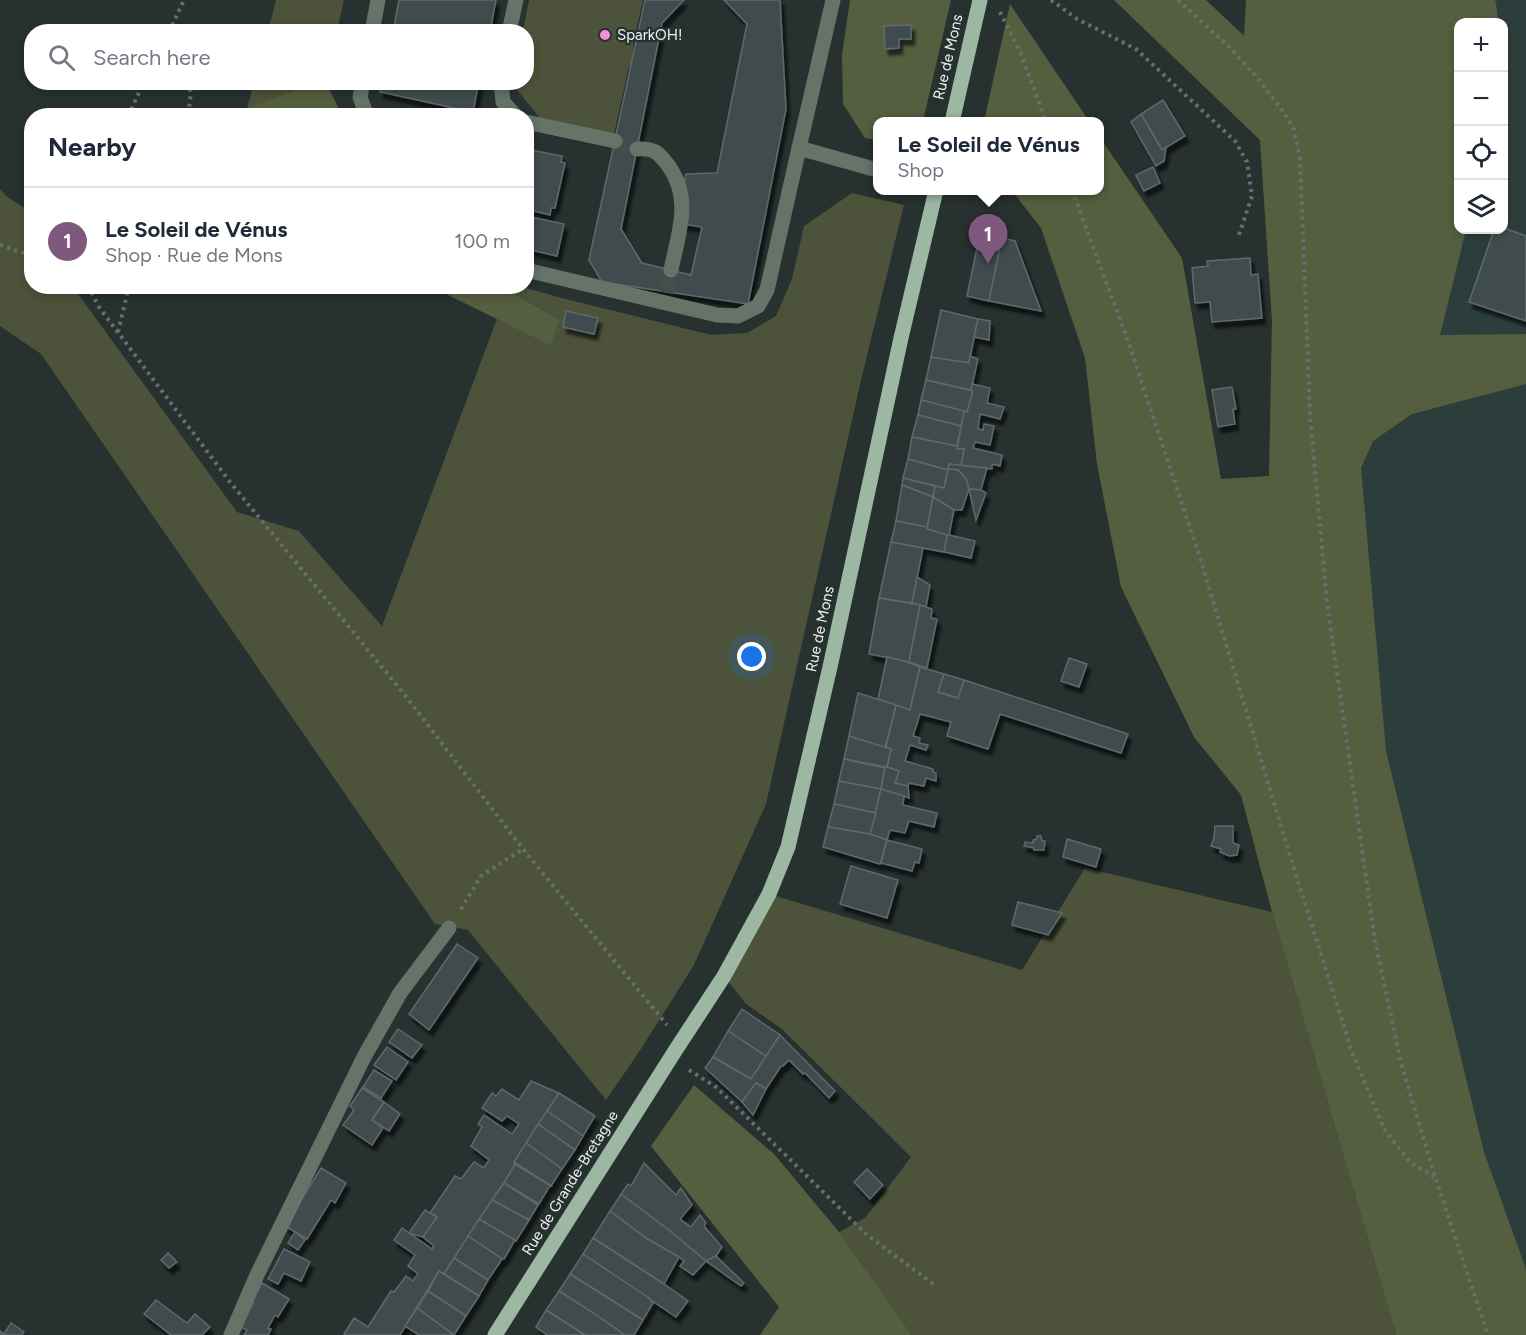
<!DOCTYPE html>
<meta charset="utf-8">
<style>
body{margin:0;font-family:Figtree,sans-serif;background:#f6f6f7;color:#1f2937}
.controls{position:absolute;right:18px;top:18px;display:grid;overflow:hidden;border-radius:12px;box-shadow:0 3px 9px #0003}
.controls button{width:54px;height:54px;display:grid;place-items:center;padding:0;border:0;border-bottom:2px solid #e0e1e3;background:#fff;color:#1f2937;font:30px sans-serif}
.you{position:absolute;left:752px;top:657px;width:21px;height:21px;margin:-15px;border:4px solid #fff;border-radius:50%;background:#1a73e8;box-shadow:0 0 0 9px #1a73e833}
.badge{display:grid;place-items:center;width:39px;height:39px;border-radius:50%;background:#7f587e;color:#fff;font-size:20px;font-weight:700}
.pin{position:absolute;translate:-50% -50px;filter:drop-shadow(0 2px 3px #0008)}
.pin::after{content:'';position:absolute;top:32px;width:21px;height:18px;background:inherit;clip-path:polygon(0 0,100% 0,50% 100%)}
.popup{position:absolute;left:873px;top:117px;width:231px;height:78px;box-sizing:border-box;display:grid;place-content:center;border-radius:12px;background:#fff;filter:drop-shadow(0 2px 4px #0005);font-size:20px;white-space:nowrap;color:#747a83}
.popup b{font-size:22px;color:#1f2937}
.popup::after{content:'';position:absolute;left:50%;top:100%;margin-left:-12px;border:12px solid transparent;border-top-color:#fff}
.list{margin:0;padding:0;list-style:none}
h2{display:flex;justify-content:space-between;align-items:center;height:78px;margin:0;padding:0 24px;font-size:26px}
h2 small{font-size:20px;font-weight:400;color:#747a83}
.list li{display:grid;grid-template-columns:39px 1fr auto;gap:18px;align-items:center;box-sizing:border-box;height:108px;padding:0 24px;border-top:2px solid #e0e1e3}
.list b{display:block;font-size:22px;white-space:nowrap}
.list p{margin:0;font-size:20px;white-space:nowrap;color:#747a83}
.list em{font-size:20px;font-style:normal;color:#747a83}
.icon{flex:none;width:33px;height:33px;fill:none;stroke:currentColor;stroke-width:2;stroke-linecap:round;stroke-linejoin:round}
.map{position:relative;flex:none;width:1526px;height:1335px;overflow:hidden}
.search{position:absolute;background:#fff;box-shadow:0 3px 9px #0003;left:24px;top:24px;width:510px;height:66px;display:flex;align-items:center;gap:15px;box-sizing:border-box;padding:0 21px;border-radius:24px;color:#747a83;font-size:22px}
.panel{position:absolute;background:#fff;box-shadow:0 3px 9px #0003;left:24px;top:108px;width:510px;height:186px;border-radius:24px}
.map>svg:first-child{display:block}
.built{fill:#2c3e3b;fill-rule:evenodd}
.green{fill:#4c533a}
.forest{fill:#555f3f}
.building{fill:#414b4e;stroke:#5e696c;stroke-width:1.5;filter:url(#shadow)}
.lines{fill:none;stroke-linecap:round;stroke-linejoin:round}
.minor-tunnel{stroke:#454e4c;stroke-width:15;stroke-dasharray:15 8;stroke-linecap:butt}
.path{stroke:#67706f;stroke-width:4;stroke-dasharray:3 4.5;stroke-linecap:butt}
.minor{stroke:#667369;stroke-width:15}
.major{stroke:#9cb8a3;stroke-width:15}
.poi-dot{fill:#f491d4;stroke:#27312f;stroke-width:2}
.labels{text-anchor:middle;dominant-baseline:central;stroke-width:4.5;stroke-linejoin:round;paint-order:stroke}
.poi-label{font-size:15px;fill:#ecf3f2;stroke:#27312f;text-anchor:start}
.street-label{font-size:15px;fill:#ecf3f2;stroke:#27312f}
</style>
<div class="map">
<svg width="1526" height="1335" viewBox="0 0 1526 1335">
<defs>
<filter id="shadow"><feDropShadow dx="3.5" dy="6" stdDeviation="1.5" flood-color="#0009"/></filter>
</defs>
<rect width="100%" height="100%" fill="#27312f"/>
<!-- built -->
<path class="built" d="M 1114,0 L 1206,0 L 1245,36 L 1246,0 L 1526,0 L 1526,1269 L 1484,1152 L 1269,477 L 1272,321 L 1260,140 ZM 1458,22 L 1504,22 L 1504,230 L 1458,230 Z"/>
<!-- green -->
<g class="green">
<polygon points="276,0 344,0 337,31 268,31"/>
<polygon points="529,0 643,0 633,45 633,58 628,70 614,134 540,118 512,84 513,83 526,82 526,32 523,31"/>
<polygon points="254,83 320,83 247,108"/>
<polygon points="0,189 6,196 31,212 32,286 73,287 237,512 299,531 382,626 497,319 551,346 560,320 503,287 523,287 558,297 711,335 747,333 776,316 792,279 804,226 852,193 904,205 861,380 766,804 694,965 639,1052 606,1100 468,930 435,924 41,354 0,326"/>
<polygon points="1085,868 1272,912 1396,1335 912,1335 839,1232 865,1218 911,1157 782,1029 746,1004 724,976 769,894 1022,970"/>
</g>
<!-- forest -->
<g class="forest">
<polygon points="850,0 951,0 923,121 877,122 877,140 865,138 843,104 842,55"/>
<polygon points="1114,0 1206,0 1244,36 1246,0 1495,0 1496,3 1498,22 1458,22 1458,230 1466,230 1440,335 1526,334 1526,384 1412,414 1373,441 1361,468 1386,751 1484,1152 1526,1269 1526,1335 1396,1335 1272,912 1241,795 1194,737 1121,587 1097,464 1085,358 1041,228 1012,191 1099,190 1099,136 1182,258 1221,479 1269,476 1272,321 1260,140"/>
<polygon points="1010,4 1089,121 984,121"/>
<polygon points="320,82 326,83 342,115 245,115 247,108"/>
<polygon points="432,287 503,287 560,320 551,346"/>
<polygon points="694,1085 774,1154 839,1232 912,1335 760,1335 779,1307 651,1146"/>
</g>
<!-- building -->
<g class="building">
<polygon points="399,0 496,0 490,32 393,32"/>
<polygon points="645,0 684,0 662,23 621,229 642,263 691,275 702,227 675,223 686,174 717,173 747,24 724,0 780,0 786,109 748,304 602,282 589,260"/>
<polygon points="911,25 911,39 899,39 899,48 885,49 884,26"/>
<polygon points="382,82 479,82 473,112 380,92"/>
<polygon points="1163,100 1185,136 1162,150 1141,114"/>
<polygon points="1141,114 1162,150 1166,147 1164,161 1156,166 1131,122"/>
<polygon points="526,149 562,156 561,162 565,163 555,208 551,208 550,215 526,209"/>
<polygon points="1153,167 1160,183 1144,191 1136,175"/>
<polygon points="526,216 564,224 557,256 526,249"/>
<polygon points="1504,228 1526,236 1526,321 1469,302 1494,230"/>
<polygon points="980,233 1002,238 989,301 967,296"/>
<polygon points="1002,238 1015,241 1041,311 989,301"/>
<polygon points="1250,258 1251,275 1258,274 1262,318 1212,322 1210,302 1195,303 1192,268 1208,266 1207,261"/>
<polygon points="941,310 978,319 969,363 931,357"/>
<polygon points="566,311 598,318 594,334 563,327"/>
<polygon points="978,319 990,321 989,340 974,337"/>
<polygon points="970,356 978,359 971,390 926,380 931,357 969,363"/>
<polygon points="926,380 973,391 967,412 921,400"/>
<polygon points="972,384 990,388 987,403 1004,407 1000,419 980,414 978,429 983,430 984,424 994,426 990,445 975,442 973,448 1002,455 1000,466 992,464 992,469 961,466 964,449 957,449 964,411 967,412 973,391 971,390"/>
<polygon points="1232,387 1236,409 1233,409 1235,424 1218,427 1212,390"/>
<polygon points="921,400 964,411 961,426 918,415"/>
<polygon points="918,415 961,426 957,446 912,437"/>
<polygon points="912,437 957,446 957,449 964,449 961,466 949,464 948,470 908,459"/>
<polygon points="908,459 948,470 944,488 903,478"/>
<polygon points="949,464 987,468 981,490 969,489 966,479 958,470 948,469"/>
<polygon points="948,469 958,470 966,479 969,489 962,510 954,510 933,497 935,486 944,488"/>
<polygon points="903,478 935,486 933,497 902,485"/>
<polygon points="902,485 933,497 927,527 896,521"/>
<polygon points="969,489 981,490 986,493 976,520"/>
<polygon points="933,497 954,510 949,535 975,541 971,558 944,552 947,535 927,529"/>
<polygon points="896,521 927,527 927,529 947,535 944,552 891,542"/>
<polygon points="891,542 923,548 912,603 879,598"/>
<polygon points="917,577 930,585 926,607 912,603"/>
<polygon points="879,598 920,605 909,662 869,654"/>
<polygon points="920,605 932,609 931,618 937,619 927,668 909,662"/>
<polygon points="887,657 904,661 920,667 910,710 878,699"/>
<polygon points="1069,658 1087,664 1079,687 1061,681"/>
<polygon points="920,667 944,674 938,692 958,698 964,680 1128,734 1121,753 1000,714 988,749 947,736 951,722 920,714 913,736 920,738 919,743 928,745 926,750 910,745 905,761 933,769 933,772 936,773 936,781 926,778 924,786 909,783 908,786 895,783 899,771 887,767 891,749 886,747 896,705 910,710"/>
<polygon points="944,674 964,680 958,698 938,692"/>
<polygon points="858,693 896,705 885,748 849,736"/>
<polygon points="849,736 891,749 887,767 844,759"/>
<polygon points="844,759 885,768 881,789 839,781"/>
<polygon points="887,767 899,771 895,783 908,786 909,798 881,789 885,768"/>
<polygon points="839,781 881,789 876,813 834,804"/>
<polygon points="881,789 904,796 903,805 937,813 934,827 909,821 905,833 890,830 887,840 870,834"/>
<polygon points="834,804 876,813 870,834 828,827"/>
<polygon points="1215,826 1233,826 1233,843 1239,845 1237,855 1229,856 1220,852 1221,849 1211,846 1214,838"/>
<polygon points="828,827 870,834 887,840 880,864 823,847"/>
<polygon points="1037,836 1041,836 1042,841 1045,841 1044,850 1034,850 1034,848 1024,846 1025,842 1033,843 1033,840 1037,839"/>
<polygon points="1067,839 1101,849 1096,867 1063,857"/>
<polygon points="887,840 922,849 919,863 915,862 912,871 881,863"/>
<polygon points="851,866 898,880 887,918 840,904"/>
<polygon points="1018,902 1062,913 1048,935 1012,925"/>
<polygon points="457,944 478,958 429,1030 409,1014"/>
<polygon points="742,1009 780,1035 767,1057 728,1031"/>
<polygon points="398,1029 422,1045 412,1058 389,1042"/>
<polygon points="728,1031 767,1057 751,1079 713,1057"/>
<polygon points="780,1035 835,1091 829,1098 805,1073 803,1074 789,1060 783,1066 781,1066 766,1089 756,1083 742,1102 705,1068 713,1057 751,1079"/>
<polygon points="387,1047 408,1062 396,1080 374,1065"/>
<polygon points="374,1070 392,1081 381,1098 363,1087"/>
<polygon points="531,1081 559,1093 514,1162 515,1165 505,1181 444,1274 439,1271 400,1335 346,1335 344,1334 354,1318 368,1327 391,1291 394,1292 406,1276 413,1281 418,1274 408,1266 415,1255 394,1240 402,1228 432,1249 434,1246 423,1237 437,1217 430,1213 455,1176 461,1179 474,1162 484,1168 489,1160 471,1146 482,1127 478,1124 484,1115 512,1134 519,1124 507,1116 502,1121 482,1108 492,1093 496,1096 502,1089 519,1100"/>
<polygon points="756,1083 766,1089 753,1115 742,1102"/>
<polygon points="362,1088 384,1102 372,1120 383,1128 372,1145 343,1125 354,1110 350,1106"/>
<polygon points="559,1093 595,1116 583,1136 547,1111"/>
<polygon points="384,1102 400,1114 389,1131 372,1120"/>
<polygon points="547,1111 583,1136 575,1150 538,1124"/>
<polygon points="538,1124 575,1150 562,1169 526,1143"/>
<polygon points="526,1143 562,1169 551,1186 514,1162"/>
<polygon points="644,1163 676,1195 681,1188 692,1205 680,1219 691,1227 700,1215 706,1223 704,1226 722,1247 716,1256 706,1261 670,1231 621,1194 628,1184 631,1186"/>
<polygon points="515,1164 551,1186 549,1187 539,1204 504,1183"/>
<polygon points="321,1168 346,1183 335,1203 331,1200 307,1239 285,1226"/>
<polygon points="867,1169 883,1185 870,1199 854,1182"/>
<polygon points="504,1183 538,1205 529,1220 492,1200"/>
<polygon points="621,1194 670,1231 706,1261 693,1275 680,1266 684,1261 679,1257 646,1238 610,1211"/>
<polygon points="492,1200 529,1220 516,1241 479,1219"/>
<polygon points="425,1210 437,1217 423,1237 409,1233"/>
<polygon points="610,1211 646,1238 679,1257 664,1284 593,1238"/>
<polygon points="479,1219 515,1240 504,1259 502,1259 468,1236"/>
<polygon points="295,1232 305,1240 298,1250 288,1243"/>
<polygon points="468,1236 502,1259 488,1280 454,1258"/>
<polygon points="593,1238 664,1284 688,1301 676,1317 583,1254"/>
<polygon points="284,1249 310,1262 301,1281 284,1273 278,1284 268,1279"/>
<polygon points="168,1253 177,1262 169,1268 161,1260"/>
<polygon points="583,1254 649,1298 653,1303 643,1320 570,1274"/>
<polygon points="716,1256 744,1283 741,1286 706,1261"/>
<polygon points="454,1258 488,1280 479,1296 444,1274"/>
<polygon points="439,1271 479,1296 466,1316 428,1291"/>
<polygon points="570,1274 643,1320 634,1335 625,1335 559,1291"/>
<polygon points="262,1283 289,1299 278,1317 275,1315 268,1328 271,1329 268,1335 244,1335 247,1330 241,1327 253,1303 252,1302"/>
<polygon points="428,1291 466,1316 454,1335 417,1308"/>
<polygon points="559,1291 595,1314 625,1335 585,1335 546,1310"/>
<polygon points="156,1300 187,1323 195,1314 210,1327 202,1335 171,1335 144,1314"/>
<polygon points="417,1308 454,1335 419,1335 405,1326"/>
<polygon points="546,1310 585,1335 547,1335 536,1327"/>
<polygon points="11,1323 24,1332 22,1335 0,1335 0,1331 4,1334"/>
</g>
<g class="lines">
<!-- minor-tunnel -->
<g class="minor-tunnel">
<polyline points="615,141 637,149"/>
<polyline points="666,293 671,270"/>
</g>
<!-- path -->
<g class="path">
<polyline points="1051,0 1077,19 1136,49 1235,141 1247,162 1252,196 1239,235"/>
<polyline points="1178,0 1228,46 1255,75 1283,111 1294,130 1300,159 1310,415 1327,602 1375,941 1401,1063 1435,1177 1488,1335"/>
<polyline points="1000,12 1021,54 1046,122"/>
<polyline points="169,32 184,0"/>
<polyline points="187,82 191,92 188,116"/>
<polyline points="128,116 144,82"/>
<polyline points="1072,190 1128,341 1201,561 1291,859 1352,1052 1384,1129 1410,1162 1434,1177"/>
<polyline points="0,245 32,256"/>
<polyline points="88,286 99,307 230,482 404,694 523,849 667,1025"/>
<polyline points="118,332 129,286"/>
<polyline points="461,909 481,876 523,849"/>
<polyline points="689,1070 716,1087 867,1235 936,1286"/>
</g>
<!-- minor -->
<g class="minor">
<polyline points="833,0 799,148 877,170"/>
<polyline points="372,32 378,0"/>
<polyline points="509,32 516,0"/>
<polyline points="363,82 360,97 367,116"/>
<polyline points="501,82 503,102 516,116"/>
<polyline points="526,122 615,141"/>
<path d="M 637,149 C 654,148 658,152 668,165 C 693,199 678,234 671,270"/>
<polyline points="526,270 717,315 738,316 758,306 767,290 799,148"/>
<polyline points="231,1335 257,1275 364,1057 400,993 449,928"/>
</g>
<!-- major -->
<g class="major">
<polyline points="952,122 980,0"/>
<polyline points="495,1335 675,1051 724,976 769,894 788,847 830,667 901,338 936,190"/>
</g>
</g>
<!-- markers -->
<circle class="poi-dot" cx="605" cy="35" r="6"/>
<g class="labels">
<!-- poi labels -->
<g class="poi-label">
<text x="617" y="35">SparkOH!</text>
</g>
<!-- street labels -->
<g class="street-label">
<text transform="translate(948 57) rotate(-77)">Rue de Mons</text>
<text transform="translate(820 629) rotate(-78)">Rue de Mons</text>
<text transform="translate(570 1183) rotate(-58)">Rue de Grande-Bretagne</text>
</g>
</g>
</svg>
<div class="controls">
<button>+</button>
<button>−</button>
<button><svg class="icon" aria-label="locate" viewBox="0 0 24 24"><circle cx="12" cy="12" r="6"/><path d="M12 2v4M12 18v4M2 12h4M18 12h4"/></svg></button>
<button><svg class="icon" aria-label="layers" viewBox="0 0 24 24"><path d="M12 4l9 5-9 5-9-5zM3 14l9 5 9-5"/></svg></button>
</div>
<div class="you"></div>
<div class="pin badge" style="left:988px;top:264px">1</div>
<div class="popup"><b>Le Soleil de Vénus</b>Shop</div>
<div class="search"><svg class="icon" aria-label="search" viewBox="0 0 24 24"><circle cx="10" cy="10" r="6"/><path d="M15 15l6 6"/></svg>Search here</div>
<section class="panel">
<h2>Nearby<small></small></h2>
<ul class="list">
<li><span class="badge">1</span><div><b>Le Soleil de Vénus</b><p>Shop · Rue de Mons</p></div><em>100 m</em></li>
</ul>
</section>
</div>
